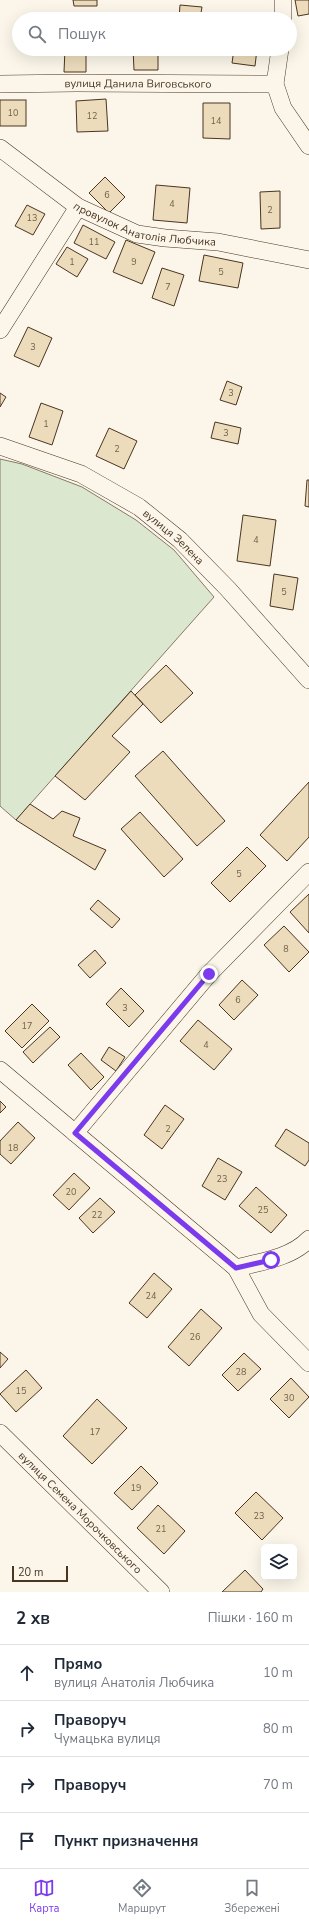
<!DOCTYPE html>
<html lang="uk">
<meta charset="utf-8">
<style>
body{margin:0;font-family:"Nunito Sans",sans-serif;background:#f6f6f7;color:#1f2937}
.controls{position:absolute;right:12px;bottom:12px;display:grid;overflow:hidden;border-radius:6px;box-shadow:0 4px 16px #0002}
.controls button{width:36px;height:36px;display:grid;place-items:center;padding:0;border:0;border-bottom:1px solid #e0e1e3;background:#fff;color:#1f2937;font:20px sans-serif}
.scale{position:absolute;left:12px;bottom:10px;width:56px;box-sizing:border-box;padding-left:4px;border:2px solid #4a3520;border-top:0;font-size:11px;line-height:14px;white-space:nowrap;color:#4a3520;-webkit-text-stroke:3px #fbf6e9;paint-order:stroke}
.stop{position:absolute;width:12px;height:12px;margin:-9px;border:3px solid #7c3aed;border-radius:50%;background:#fff}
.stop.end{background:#7c3aed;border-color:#fff;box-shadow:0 1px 4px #0008}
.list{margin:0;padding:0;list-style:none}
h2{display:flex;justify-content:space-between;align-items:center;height:52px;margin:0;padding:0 16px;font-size:17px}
h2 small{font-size:13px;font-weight:400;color:#747a83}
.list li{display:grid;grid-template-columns:26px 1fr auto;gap:12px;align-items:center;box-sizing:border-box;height:56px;padding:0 16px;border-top:1px solid #e0e1e3}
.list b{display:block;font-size:15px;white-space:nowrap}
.list p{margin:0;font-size:13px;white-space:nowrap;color:#747a83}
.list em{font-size:13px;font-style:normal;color:#747a83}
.icon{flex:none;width:22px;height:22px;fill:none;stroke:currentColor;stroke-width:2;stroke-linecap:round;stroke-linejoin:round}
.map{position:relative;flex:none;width:309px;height:1592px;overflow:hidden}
.search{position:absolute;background:#fff;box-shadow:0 4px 16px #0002;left:12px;right:12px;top:12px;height:44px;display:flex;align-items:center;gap:10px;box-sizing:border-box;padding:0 14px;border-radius:22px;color:#747a83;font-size:15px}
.sheet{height:276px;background:#fff}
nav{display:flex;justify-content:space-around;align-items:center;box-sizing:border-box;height:56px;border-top:1px solid #e0e1e3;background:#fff;font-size:11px;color:#747a83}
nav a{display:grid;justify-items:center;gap:2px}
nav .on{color:#7c3aed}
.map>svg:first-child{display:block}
.green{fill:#dce7d0;stroke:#887966}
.building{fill:#ecdcbc;stroke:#4a3520}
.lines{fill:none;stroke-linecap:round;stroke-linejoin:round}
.street-casing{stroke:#4a3520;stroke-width:18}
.street{stroke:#fbf6e9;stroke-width:17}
.route{stroke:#7c3aed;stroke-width:5}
.labels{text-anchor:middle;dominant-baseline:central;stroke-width:3;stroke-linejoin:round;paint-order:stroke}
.number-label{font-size:9px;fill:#725f47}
.street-label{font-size:11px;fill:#4a3520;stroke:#fbf6e9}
</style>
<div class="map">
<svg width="309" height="1592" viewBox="0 0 309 1592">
<rect width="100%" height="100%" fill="#fbf6e9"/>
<!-- green -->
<polygon class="green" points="0,459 22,464 82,487 136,520 174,550 214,597 16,820 0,806"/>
<!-- building -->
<g class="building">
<polygon points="73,0 97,0 97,6 74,6"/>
<polygon points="295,0 309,0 309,14 298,16"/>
<polygon points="180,5 202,7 200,19 179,19"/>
<polygon points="65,49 86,49 86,72 64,72"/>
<polygon points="133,49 158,49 158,70 134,70"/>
<polygon points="234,49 257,49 255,66 232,63"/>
<polygon points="106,99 108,131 77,132 76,101"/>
<rect x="0" y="100" width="26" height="26"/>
<polygon points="203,103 230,103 230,139 203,138"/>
<polygon points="105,177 125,197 109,213 89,193"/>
<polygon points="156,185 190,188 187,223 153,220"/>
<polygon points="280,191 280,228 261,229 260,192"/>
<polygon points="27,205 45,214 33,235 15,226"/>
<polygon points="83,225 115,242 106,259 74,243"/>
<polygon points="126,240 155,252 142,284 113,272"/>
<polygon points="67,247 88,259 77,277 56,264"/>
<polygon points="204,255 243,263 238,288 199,281"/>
<polygon points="162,268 184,275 174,306 152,298"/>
<polygon points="28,327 52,338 39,367 14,356"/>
<polygon points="227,381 242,387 236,405 220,400"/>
<polygon points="0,393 6,397 0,407"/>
<polygon points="41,403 63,411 52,445 29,437"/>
<polygon points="215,422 241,428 238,444 211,438"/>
<polygon points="109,428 137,441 124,469 96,456"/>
<polygon points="307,480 309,480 309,507 305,506"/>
<polygon points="243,515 276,520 270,566 237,561"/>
<polygon points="274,574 298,578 293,610 270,606"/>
<polygon points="166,665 193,693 161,723 135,695"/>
<polygon points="131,691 143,704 112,736 130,752 85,800 55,776"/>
<polygon points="163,751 225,821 197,846 135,776"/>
<polygon points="309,782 309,837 287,861 260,835"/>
<polygon points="30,804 53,819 62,811 80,818 73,836 106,850 95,870 16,820"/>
<polygon points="140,812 183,859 164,877 121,829"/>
<polygon points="247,847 266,866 230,902 211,883"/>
<polygon points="309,894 309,933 290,912"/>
<polygon points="98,900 120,919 112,928 90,909"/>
<polygon points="284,926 309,952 289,972 264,945"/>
<polygon points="95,950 106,963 90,978 78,965"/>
<polygon points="242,980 258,995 234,1020 219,1005"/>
<polygon points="121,988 144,1011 129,1027 106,1004"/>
<polygon points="32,1004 49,1021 22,1048 5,1031"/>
<polygon points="198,1020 232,1049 214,1070 180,1041"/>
<polygon points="50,1027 60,1037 33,1063 23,1052"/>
<polygon points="109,1047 125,1057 116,1071 101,1060"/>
<polygon points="81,1053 104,1077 91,1090 68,1065"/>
<polygon points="0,1101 6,1107 0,1113"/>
<polygon points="165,1105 184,1119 162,1149 144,1135"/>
<polygon points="18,1122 35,1138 11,1164 0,1154 0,1141"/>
<polygon points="286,1129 309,1143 309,1160 305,1166 275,1146"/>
<polygon points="218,1158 242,1172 225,1200 202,1186"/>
<polygon points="74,1173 90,1188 69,1210 53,1195"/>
<polygon points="256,1187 287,1215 271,1233 239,1206"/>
<polygon points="100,1198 115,1212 93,1233 79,1218"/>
<polygon points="154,1273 172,1289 147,1318 129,1303"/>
<polygon points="201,1309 222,1328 189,1366 168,1347"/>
<polygon points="0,1352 8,1359 0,1368"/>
<polygon points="244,1353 261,1369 238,1391 222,1375"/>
<polygon points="26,1370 42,1388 16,1412 0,1394"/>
<polygon points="291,1378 309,1397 289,1418 270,1399"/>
<polygon points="97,1399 127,1428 92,1464 63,1436"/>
<polygon points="141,1466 158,1483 132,1510 114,1493"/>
<polygon points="256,1492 283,1518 262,1540 235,1513"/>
<polygon points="158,1505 185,1531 164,1554 137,1528"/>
<polygon points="245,1570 263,1589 261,1592 222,1592"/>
</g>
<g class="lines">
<defs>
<g id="street">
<polyline points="283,19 283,0"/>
<polyline points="280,49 275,84 283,108 309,146"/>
<path id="s1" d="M 0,84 L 76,83 L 275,84"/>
<path id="s2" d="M 0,148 L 78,207 L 137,234 L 165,238 L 218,242 L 309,260"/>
<polyline points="0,330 78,207"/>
<path id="s3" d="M 0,446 L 81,474 L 139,507 L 180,540 L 228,589 L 309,680"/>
<polyline points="0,1070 236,1268 261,1314 309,1363"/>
<polyline points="75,1133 209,974 309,872"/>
<path d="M 236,1268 C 260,1262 291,1258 309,1239"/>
<path id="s4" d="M 0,1433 L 161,1592"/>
</g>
</defs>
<!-- street casing -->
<use href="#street" class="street-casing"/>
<!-- street -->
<use href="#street" class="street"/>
</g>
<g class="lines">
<!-- route -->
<polyline class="route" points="209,974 75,1133 236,1268 271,1260"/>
</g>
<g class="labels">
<!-- number labels -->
<g class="number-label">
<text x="13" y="113">10</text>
<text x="92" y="116">12</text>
<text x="216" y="121">14</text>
<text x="107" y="195">6</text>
<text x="172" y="204">4</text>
<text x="270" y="210">2</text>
<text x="32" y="218">13</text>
<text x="94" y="242">11</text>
<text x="72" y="262">1</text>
<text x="134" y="262">9</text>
<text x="221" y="272">5</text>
<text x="168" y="287">7</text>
<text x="33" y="347">3</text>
<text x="231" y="393">3</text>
<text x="46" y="424">1</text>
<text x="226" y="433">3</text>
<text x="117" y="449">2</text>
<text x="256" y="540">4</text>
<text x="284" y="592">5</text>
<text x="239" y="874">5</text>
<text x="286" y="949">8</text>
<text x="238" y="1000">6</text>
<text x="125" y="1008">3</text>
<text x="27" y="1026">17</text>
<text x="206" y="1045">4</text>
<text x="168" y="1129">2</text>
<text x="13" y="1148">18</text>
<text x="222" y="1179">23</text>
<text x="71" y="1192">20</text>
<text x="263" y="1210">25</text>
<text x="97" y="1215">22</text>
<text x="151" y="1296">24</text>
<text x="195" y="1337">26</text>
<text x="241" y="1372">28</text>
<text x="21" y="1391">15</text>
<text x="289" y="1398">30</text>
<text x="95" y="1432">17</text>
<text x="136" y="1488">19</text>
<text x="259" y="1516">23</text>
<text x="161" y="1529">21</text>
</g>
<!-- street labels -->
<g class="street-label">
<text stroke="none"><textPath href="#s1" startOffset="138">вулиця Данила Виговського</textPath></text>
<text stroke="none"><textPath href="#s2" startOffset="168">провулок Анатолія Любчика</textPath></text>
<text stroke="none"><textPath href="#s3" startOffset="198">вулиця Зелена</textPath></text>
<text stroke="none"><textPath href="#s4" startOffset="113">вулиця Семена Морочковського</textPath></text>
</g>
</g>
</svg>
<div class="controls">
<button><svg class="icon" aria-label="layers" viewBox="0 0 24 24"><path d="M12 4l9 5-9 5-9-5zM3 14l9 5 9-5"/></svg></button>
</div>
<div class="scale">20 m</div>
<div class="stop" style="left:271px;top:1260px"></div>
<div class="stop end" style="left:209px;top:974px"></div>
<div class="search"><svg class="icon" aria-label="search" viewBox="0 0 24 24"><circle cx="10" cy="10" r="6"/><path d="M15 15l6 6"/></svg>Пошук</div>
</div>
<section class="sheet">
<h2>2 хв<small>Пішки · 160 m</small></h2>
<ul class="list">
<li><svg class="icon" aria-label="ahead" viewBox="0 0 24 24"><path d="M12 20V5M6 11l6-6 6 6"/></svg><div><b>Прямо</b><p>вулиця Анатолія Любчика</p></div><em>10 m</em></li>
<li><svg class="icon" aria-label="right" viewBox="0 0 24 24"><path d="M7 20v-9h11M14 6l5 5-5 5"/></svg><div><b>Праворуч</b><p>Чумацька вулиця</p></div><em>80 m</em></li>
<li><svg class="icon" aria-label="right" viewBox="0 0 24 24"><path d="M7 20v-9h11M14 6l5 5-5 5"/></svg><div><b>Праворуч</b></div><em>70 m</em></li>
<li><svg class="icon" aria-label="arrive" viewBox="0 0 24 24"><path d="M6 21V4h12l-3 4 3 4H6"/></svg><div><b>Пункт призначення</b></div></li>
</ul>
</section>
<nav>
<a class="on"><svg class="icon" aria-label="map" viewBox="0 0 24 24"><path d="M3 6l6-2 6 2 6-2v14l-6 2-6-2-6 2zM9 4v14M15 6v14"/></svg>Карта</a>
<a><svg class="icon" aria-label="directions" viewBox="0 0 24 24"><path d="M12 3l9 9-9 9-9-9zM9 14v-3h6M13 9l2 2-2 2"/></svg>Маршрут</a>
<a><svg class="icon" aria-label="saved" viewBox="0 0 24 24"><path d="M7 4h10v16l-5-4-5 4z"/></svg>Збережені</a>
</nav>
